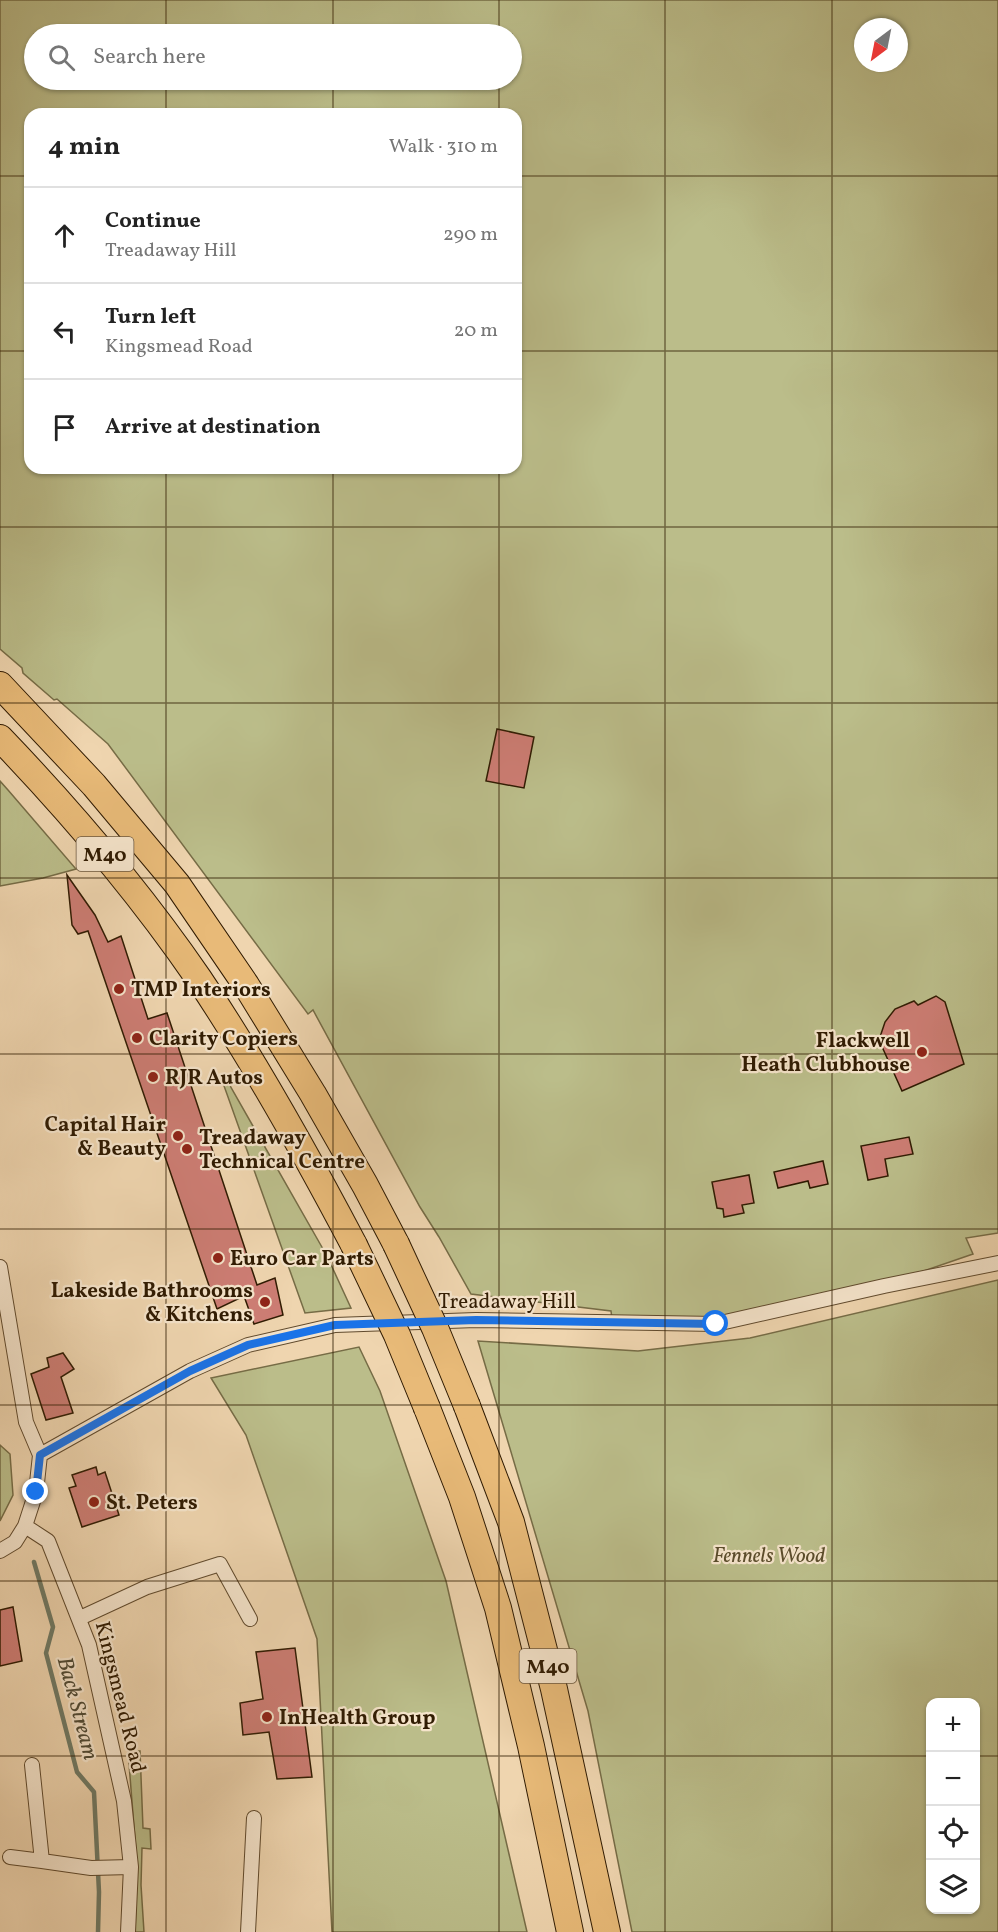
<!DOCTYPE html>
<html lang="en">
<head>
<meta charset="utf-8">
<style>
  :root { --surface:#fff; --page:#f2f2f2; --text:#222; --muted:#767676; --line:#e0e0e0 }
  body { margin:0; font-family:Vollkorn,serif; background:var(--page); color:var(--text) }
  .controls { position:absolute; right:18px; bottom:18px; display:grid; overflow:hidden; border-radius:12px; box-shadow:0 2px 4px #0004 }
  .controls button { width:54px; height:54px; display:grid; place-items:center; padding:0; border:0; border-bottom:2px solid var(--line); background:var(--surface); color:var(--text); font:30px sans-serif }
  .compass { position:absolute; left:854px; top:18px; width:54px; height:54px; border-radius:50%; background:var(--surface); box-shadow:0 2px 4px #0004; rotate:212deg }
  .stop { position:absolute; width:18px; height:18px; margin:-14px; border:4px solid #1a73e8; border-radius:50%; background:#fff }
  .stop.end { background:#1a73e8; border-color:#fff; box-shadow:0 2px 6px #0008 }
  .list { margin:0; padding:0; list-style:none }
  h2 { display:flex; justify-content:space-between; align-items:center; height:78px; margin:0; padding:0 24px; font-size:26px }
  h2 small { font-size:20px; font-weight:400; color:var(--muted) }
  .list li { display:grid; grid-template-columns:39px 1fr auto; gap:18px; align-items:center; box-sizing:border-box; height:96px; padding:0 24px; border-top:2px solid var(--line) }
  .list b { display:block; font-size:22px; white-space:nowrap }
  .list p { margin:0; font-size:20px; white-space:nowrap; color:var(--muted) }
  .list em { font-size:20px; font-style:normal; color:var(--muted) }
  .icon { flex:none; width:33px; height:33px; fill:none; stroke:currentColor; stroke-width:2; stroke-linecap:round; stroke-linejoin:round }
  .map { position:relative; flex:none; width:998px; height:1932px; overflow:hidden }
  .search { position:absolute; background:var(--surface); box-shadow:0 2px 4px #0004; left:24px; top:24px; width:498px; height:66px; display:flex; align-items:center; gap:15px; box-sizing:border-box; padding:0 21px; border-radius:33px; color:var(--muted); font-size:22px }
  .panel { position:absolute; background:var(--surface); box-shadow:0 2px 4px #0004; left:24px; top:108px; width:498px; height:366px; border-radius:18px }
  .map>svg:first-child { display:block }
  .green { fill:#bbbd8a; stroke:#766c46; stroke-width:1.5; fill-rule:evenodd }
  .lines { fill:none; stroke-linecap:round; stroke-linejoin:round }
  .stream { stroke:#707a65; stroke-width:4.5 }
  .building { fill:#cd7d74; stroke:#301b02; stroke-width:1.5 }
  .street-casing { stroke:#604a2d; stroke-width:16 }
  .highway-casing { stroke:#301b02; stroke-width:28 }
  .street { stroke:#f5e4cb; stroke-width:14 }
  .highway { stroke:#e8ba78; stroke-width:26 }
  .highway-bridge-casing { stroke:#301b02; stroke-width:28; stroke-linecap:butt }
  .highway-bridge { stroke:#e8ba78; stroke-width:26 }
  .route { stroke:#1a73e8; stroke-width:8 }
  .grid { fill:none; stroke:#301b02; stroke-width:1.5; stroke-opacity:0.55 }
  .poi-dot { fill:#8f2418; stroke:#f5e4cb; stroke-width:2 }
  .labels { text-anchor:middle; stroke-width:4.5; stroke-linejoin:round; paint-order:stroke }
  .shield { fill:#f5e4cb; stroke:#6b573e; stroke-width:1.5 }
  .shield-label { font-size:20px; font-weight:bold; fill:#301b02 }
  .poi-label { font-size:21px; font-weight:bold; fill:#301b02; stroke:#f5e4cb; text-anchor:start }
  .street-label { font-size:21px; fill:#301b02; stroke:#f5e4cb }
  .park-label { font-size:21px; font-style:italic; fill:#5a4c2b; stroke:#f5e4cb }
  .water-label { font-size:22px; font-style:italic; fill:#504a34; stroke:#f5e4cb }
</style>
</head>
<body>
<div class="map">
<svg width="998" height="1932" viewBox="0 0 998 1932">
  <rect width="100%" height="100%" fill="#efd5af"/>
  <filter id="stains"><feTurbulence type="fractalNoise" baseFrequency=".00333" numOctaves="4"/><feColorMatrix values="0 0 0 0 .2 0 0 0 0 .09 0 0 0 0 .02 0 0 0 .5 -.17"/></filter>
  <radialGradient id="worn" r=".72"><stop offset=".6" stop-color="#630" stop-opacity="0"/><stop offset="1" stop-color="#630" stop-opacity=".3"/></radialGradient>
  <!-- green -->
  <path class="green" d="M0 0H998V1233L966 1238 973 1254 912 1275 731 1319H612L611 1311 471 1294 439 1237 420 1207 313 1010 308 1014 108 744 57 699 54 700 23 673 22 668 0 649ZM863 27H899V63H863ZM34 34H512V80H34ZM30 114H516V468H30Z
    M0 781 8 790 76 869 43 878 0 886Z
    M223 1083 229 1084 327 1256 351 1308 305 1313Z
    M998 1280V1932H632L588 1711 478 1341 638 1351 750 1338ZM930 1702H976V1910H930Z
    M359 1347 380 1391 446 1581 527 1932H332L317 1639 246 1435 211 1378Z
    M0 1445 10 1454 13 1495 0 1521Z
    M128 1751H140L143 1828 150 1829 151 1849 142 1848 141 1885 144 1932H135L137 1865Z"/>
  <g class="lines">
    <!-- stream -->
    <path class="stream" d="M34 1562 53 1627 46 1653 77 1772 94 1792 99 1892 98 1932"/>
  </g>
  <!-- building -->
  <path class="building" d="M497 729 534 737 524 788 486 781Z
    M67 875 95 915 108 942 121 936 148 1019 167 1013 257 1285 275 1278 283 1315 254 1324 244 1296 217 1309 88 931 78 934 72 925Z
    M936 996 945 1002 964 1064 902 1091 879 1040 885 1022 895 1009 914 1001 918 1005Z
    M909 1137 913 1154 885 1159 888 1176 868 1180 861 1146Z
    M823 1161 828 1184 810 1188 808 1181 778 1188 774 1172Z
    M749 1175 754 1203 742 1205 744 1213 724 1217 723 1209 717 1208 712 1182Z
    M63 1353 74 1369 61 1377 73 1413 46 1420 31 1374 49 1367 47 1358Z
    M96 1467 98 1475 105 1472 119 1515 82 1527 69 1488 76 1486 72 1475Z
    M13 1607 22 1661 0 1666V1610Z
    M295 1648 312 1777 277 1779 269 1732 243 1735 240 1703 263 1699 256 1652Z"/>
  <g class="lines">
    <defs>
      <path id="street" d="M0 1267 26 1422 40 1455 36 1492 25 1526 48 1541 89 1645 124 1801 131 1867 128 1932
        M40 1455 190 1371 248 1345 335 1325 476 1320 716 1324 884 1286 998 1263
        M0 1551 15 1542 25 1526
        M80 1618 147 1587 220 1564 250 1619
        M32 1765 42 1861 91 1868 131 1867
        M10 1857 42 1861
        M248 1932 254 1818"/>
      <path id="highway" d="M0 685 94 785 177 884 246 985 313 1094 365 1185 396 1244
        M0 738C72 813 140 893 199 979 256 1064 306 1154 354 1245
        M467 1406 511 1522 554 1689 607 1932
        M427 1408 462 1497 498 1608 531 1746 570 1932"/>
    </defs>
    <!-- street casing -->
    <use href="#street" class="street-casing"/>
    <!-- highway casing -->
    <use href="#highway" class="highway-casing"/>
    <!-- street -->
    <use href="#street" class="street"/>
    <!-- highway -->
    <use href="#highway" class="highway"/>
    <defs>
      <path id="highway-bridge" d="M396 1244 435 1328 467 1406
        M354 1245 397 1335 427 1408"/>
    </defs>
    <!-- highway-bridge casing -->
    <use href="#highway-bridge" class="highway-bridge-casing"/>
    <!-- highway-bridge -->
    <use href="#highway-bridge" class="highway-bridge"/>
  </g>
  <g class="lines">
    <!-- route -->
    <path class="route" d="M36 1492 40 1455 190 1371 248 1345 335 1325 476 1320 716 1324"/>
  </g>
  <!-- grid -->
  <path class="grid" d="M166 0V34M333 0V34M499 0V34M665 0V1932M832 0V1932M166 80V114M333 80V114M499 80V114M0 176H30M516 176H998M0 351H30M516 351H998M166 468V1932M333 468V1932M499 468V1932M0 527H998M0 703H998M0 878H998M0 1054H998M0 1229H998M0 1405H998M0 1581H998M0 1756H930M976 1756H998"/>
  <!-- markers -->
  <g class="poi-dot">
    <circle cx="119" cy="989" r="6"/>
    <circle cx="137" cy="1038" r="6"/>
    <circle cx="922" cy="1052" r="6"/>
    <circle cx="153" cy="1077" r="6"/>
    <circle cx="178" cy="1136" r="6"/>
    <circle cx="187" cy="1149" r="6"/>
    <circle cx="218" cy="1258" r="6"/>
    <circle cx="265" cy="1302" r="6"/>
    <circle cx="94" cy="1502" r="6"/>
    <circle cx="267" cy="1717" r="6"/>
  </g>
  <g class="labels">
    <!-- shield labels -->
    <g class="shield">
      <rect x="76.5" y="837" width="57" height="34" rx="4.5"/>
      <rect x="519.5" y="1649" width="57" height="34" rx="4.5"/>
    </g>
    <g class="shield-label">
      <text x="105" y="861">M40</text>
      <text x="548" y="1673">M40</text>
    </g>
    <!-- poi labels -->
    <g class="poi-label">
      <text x="131" y="996">TMP Interiors</text>
      <text x="149" y="1045">Clarity Copiers</text>
      <text x="910" y="1047" text-anchor="end">Flackwell<tspan x="910" dy="24">Heath Clubhouse</tspan></text>
      <text x="165" y="1084">RJR Autos</text>
      <text x="166" y="1131" text-anchor="end">Capital Hair<tspan x="166" dy="24">&amp; Beauty</tspan></text>
      <text x="199" y="1144">Treadaway<tspan x="199" dy="24">Technical Centre</tspan></text>
      <text x="230" y="1265">Euro Car Parts</text>
      <text x="253" y="1297" text-anchor="end">Lakeside Bathrooms<tspan x="253" dy="24">&amp; Kitchens</tspan></text>
      <text x="106" y="1509">St. Peters</text>
      <text x="279" y="1724">InHealth Group</text>
    </g>
    <!-- street labels -->
    <g class="street-label">
      <text x="507" y="1308">Treadaway Hill</text>
      <text transform="translate(121 1697) rotate(76)" y="7">Kingsmead Road</text>
    </g>
    <!-- park labels -->
    <g class="park-label">
      <text x="769" y="1562">Fennels Wood</text>
    </g>
    <!-- water labels -->
    <g class="water-label">
      <text transform="translate(79 1708) rotate(75)" y="8">Back Stream</text>
    </g>
  </g>
  <rect width="100%" height="100%" filter="url(#stains)"/>
  <rect width="100%" height="100%" fill="url(#worn)"/>
</svg>
<div class="controls">
<button>+</button>
<button>−</button>
<button><svg class="icon" aria-label="locate" viewBox="0 0 24 24"><circle cx="12" cy="12" r="6"/><path d="M12 2v4M12 18v4M2 12h4M18 12h4"/></svg></button>
<button><svg class="icon" aria-label="layers" viewBox="0 0 24 24"><path d="M12 4l9 5-9 5-9-5zM3 14l9 5 9-5"/></svg></button>
</div>
<svg class="compass" viewBox="-18 -18 36 36"><path d="M0-13l5 13h-10z" fill="#e53935"/><path d="M0 13l5-13h-10z" fill="#767676"/></svg>
<div class="stop" style="left:716px;top:1324px"></div>
<div class="stop end" style="left:36px;top:1492px"></div>
<div class="search"><svg class="icon" aria-label="search" viewBox="0 0 24 24"><circle cx="10" cy="10" r="6"/><path d="M15 15l6 6"/></svg>Search here</div>
<section class="panel">
<h2>4 min<small>Walk · 310 m</small></h2>
<ul class="list">
<li><svg class="icon" aria-label="ahead" viewBox="0 0 24 24"><path d="M12 20V5M6 11l6-6 6 6"/></svg><div><b>Continue</b><p>Treadaway Hill</p></div><em>290 m</em></li>
<li><svg class="icon" aria-label="left" viewBox="0 0 24 24"><path d="M17 20v-9H6M10 6l-5 5 5 5"/></svg><div><b>Turn left</b><p>Kingsmead Road</p></div><em>20 m</em></li>
<li><svg class="icon" aria-label="arrive" viewBox="0 0 24 24"><path d="M6 21V4h12l-3 4 3 4H6"/></svg><div><b>Arrive at destination</b></div></li>
</ul>
</section>
</div>
</body>
</html>
